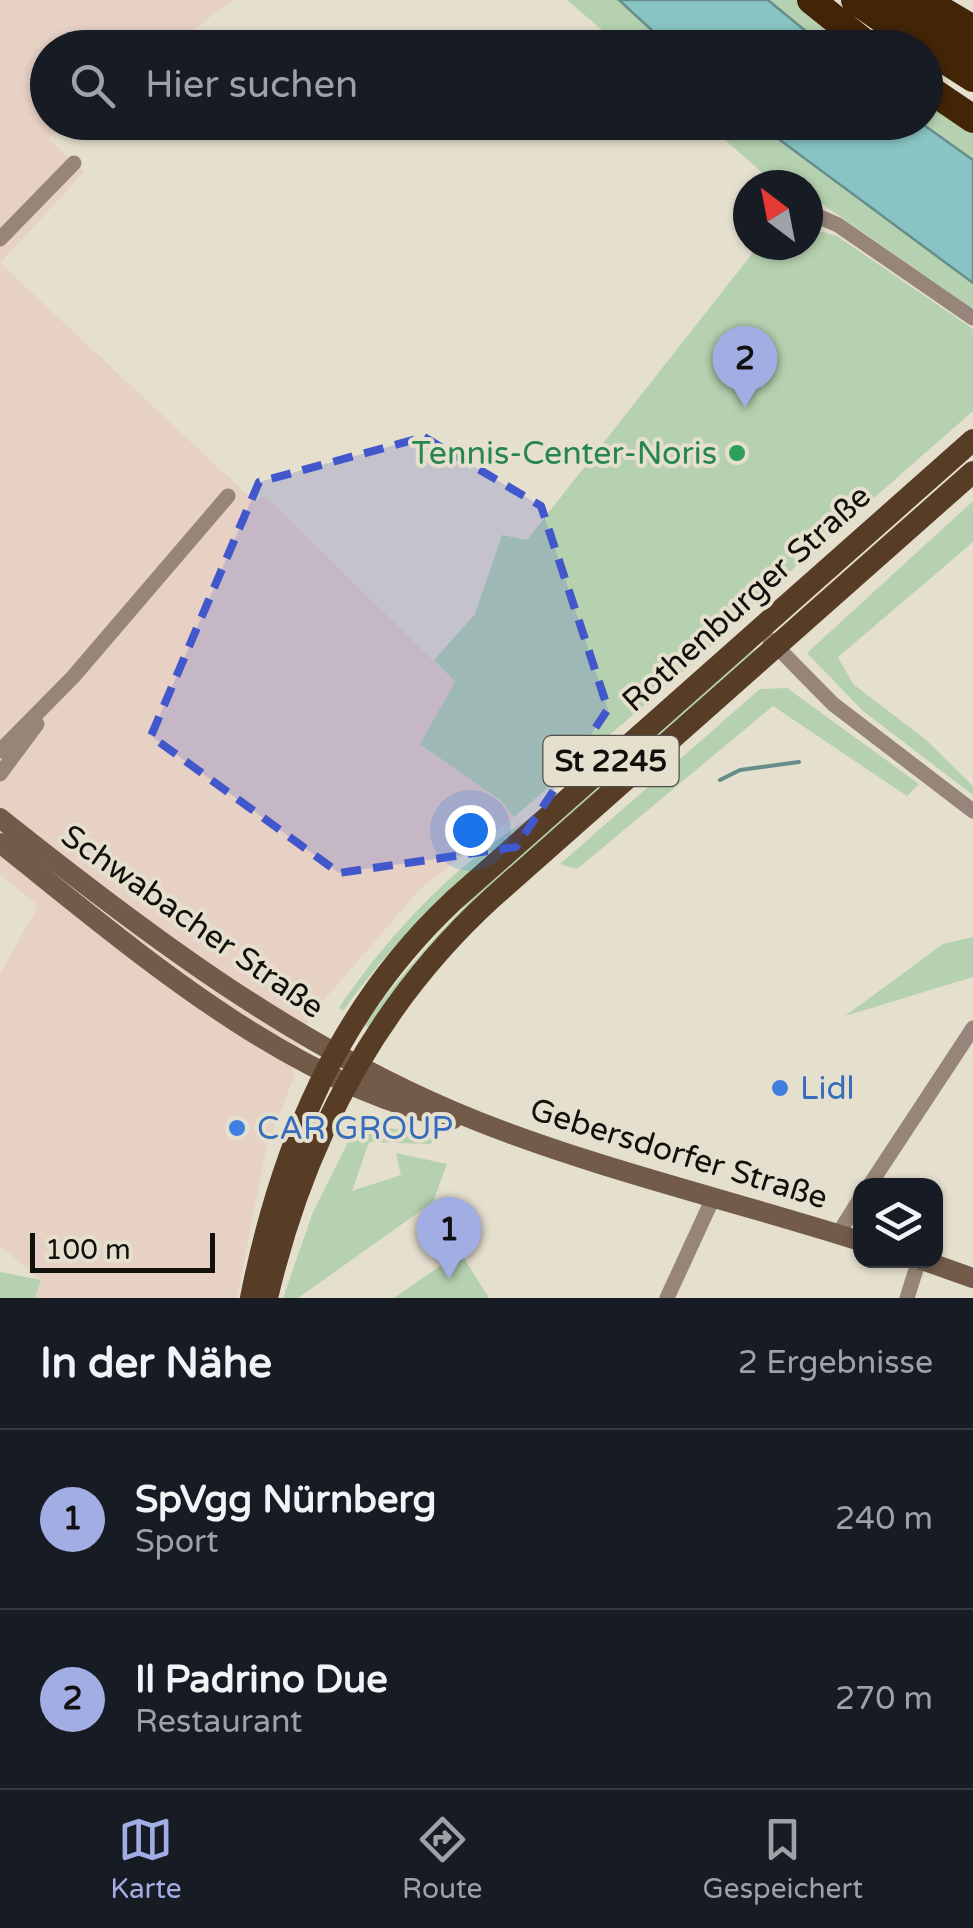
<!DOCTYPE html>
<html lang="de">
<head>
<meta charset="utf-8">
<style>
  :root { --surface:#171b24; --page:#20242c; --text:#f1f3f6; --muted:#9ea1a6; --line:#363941; --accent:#a2ade3 }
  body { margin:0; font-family:"Varela Round",sans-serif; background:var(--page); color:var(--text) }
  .controls { position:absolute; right:30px; bottom:30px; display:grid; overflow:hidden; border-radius:20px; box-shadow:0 2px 8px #0004 }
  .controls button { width:90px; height:90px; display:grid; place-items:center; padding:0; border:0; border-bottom:2px solid var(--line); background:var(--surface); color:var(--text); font:50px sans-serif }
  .compass { position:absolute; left:733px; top:170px; width:90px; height:90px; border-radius:50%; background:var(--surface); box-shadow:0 2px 8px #0004; rotate:328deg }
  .scale { position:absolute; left:30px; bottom:25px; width:185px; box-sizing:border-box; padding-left:10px; border:5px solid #12100b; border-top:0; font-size:28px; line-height:35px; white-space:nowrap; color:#12100b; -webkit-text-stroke:8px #e5dfce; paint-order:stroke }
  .you { position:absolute; left:470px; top:830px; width:35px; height:35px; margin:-25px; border:8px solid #fff; border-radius:50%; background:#1a73e8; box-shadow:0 0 0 15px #1a73e833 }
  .badge { display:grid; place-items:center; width:65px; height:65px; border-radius:50%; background:var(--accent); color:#111; font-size:32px; font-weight:700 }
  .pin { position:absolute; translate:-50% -82px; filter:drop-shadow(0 2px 5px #0008) }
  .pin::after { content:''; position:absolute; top:52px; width:35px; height:30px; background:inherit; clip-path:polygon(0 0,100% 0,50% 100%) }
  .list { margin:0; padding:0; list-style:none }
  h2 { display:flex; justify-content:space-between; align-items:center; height:130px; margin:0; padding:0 40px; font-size:42px }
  h2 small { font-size:32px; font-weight:400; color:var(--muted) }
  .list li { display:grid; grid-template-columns:65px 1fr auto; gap:30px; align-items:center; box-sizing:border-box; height:180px; padding:0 40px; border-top:2px solid var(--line) }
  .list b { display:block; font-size:38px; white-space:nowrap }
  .list p { margin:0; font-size:32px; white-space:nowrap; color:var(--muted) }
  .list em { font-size:32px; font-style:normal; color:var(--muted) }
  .icon { flex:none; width:55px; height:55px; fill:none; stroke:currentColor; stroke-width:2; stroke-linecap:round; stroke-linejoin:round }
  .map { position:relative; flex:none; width:973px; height:1298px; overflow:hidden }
  .search { position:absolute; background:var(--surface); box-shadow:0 2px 8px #0004; left:30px; right:30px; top:30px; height:110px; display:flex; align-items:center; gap:25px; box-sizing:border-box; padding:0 35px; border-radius:55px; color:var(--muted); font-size:38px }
  .sheet { height:490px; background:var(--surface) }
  nav { display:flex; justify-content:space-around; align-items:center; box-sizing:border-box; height:140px; border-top:2px solid var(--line); background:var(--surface); font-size:28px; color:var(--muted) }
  nav a { display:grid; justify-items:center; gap:5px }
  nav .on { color:var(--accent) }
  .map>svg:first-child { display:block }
  .commercial { fill:#e7d0c4 }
  .green { fill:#b5d1af }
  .water { fill:#88c4c3; stroke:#658e8c; stroke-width:2.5 }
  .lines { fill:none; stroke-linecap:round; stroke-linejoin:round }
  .stream { stroke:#658e8c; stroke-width:4 }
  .street { stroke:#968578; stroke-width:15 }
  .secondary { stroke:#725b48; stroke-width:20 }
  .primary { stroke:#583d26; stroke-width:22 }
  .highway { stroke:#422406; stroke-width:28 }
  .marked { fill:#4157cb; fill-opacity:0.2; stroke:#4157cb; stroke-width:8; stroke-dasharray:20 12; stroke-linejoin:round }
  .leisure-dot { fill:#2e9e5b; stroke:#e5dfce; stroke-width:4 }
  .shop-dot { fill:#3f7fe0; stroke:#e5dfce; stroke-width:4 }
  .labels { text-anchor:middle; stroke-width:8; stroke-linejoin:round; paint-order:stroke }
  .shield { fill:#e5dfce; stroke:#514e46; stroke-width:2.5 }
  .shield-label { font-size:30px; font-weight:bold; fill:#12100b }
  .leisure-label { font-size:32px; fill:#27864d; stroke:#e5dfce; text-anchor:end }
  .street-label { font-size:32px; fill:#12100b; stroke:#e5dfce }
  .shop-label { font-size:32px; fill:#366cbe; stroke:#e5dfce; text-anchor:start }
</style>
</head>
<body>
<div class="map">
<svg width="973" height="1298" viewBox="0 0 973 1298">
  <rect width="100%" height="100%" fill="#e5dfce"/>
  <!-- commercial -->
  <path class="commercial" d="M0 0H233L169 47 48 48V122L68 123 48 138 84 172 0 263 256 503 264 495 455 682 420 744 501 802 514 817 421 888 310 1016 293 1066 294 1077 266 1149 237 1298H35L41 1280 0 1246V974L38 906 0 874Z"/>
  <!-- green -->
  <path class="green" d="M567 0H619L670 47H622Z
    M768 0H799L857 47H825Z
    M926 95 973 128V160L921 123 926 122Z
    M706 123H757L973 283V309L808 194V185H776Z
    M808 228 837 236 973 329V411L729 625 705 653 514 817 501 801 420 744 455 682 434 660 475 614 502 535 527 540 759 245H808Z
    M973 501V542L838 657 853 684 925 739 973 786V795L863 711 807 653Z
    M752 650H756L370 1028 364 1025C468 881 620 767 752 650Z
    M787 688 919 784 907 796 773 706 577 869 560 864 760 689Z
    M546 809C470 871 400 930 343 1011L339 1008C390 932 465 853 546 809Z
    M973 937V977L845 1016 943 944Z
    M358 1122 437 1137 430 1144 369 1142 352 1191 401 1175 396 1153 447 1164 433 1202 298 1298H283L313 1212Z
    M460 1252 489 1298H394Z
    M0 1272 41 1280 35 1298H0Z"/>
  <!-- water -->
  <path class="water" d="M619 0H768L825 47H670Z
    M757 123H921L973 160V283Z"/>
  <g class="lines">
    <!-- stream -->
    <path class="stream" d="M720 780 740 770 799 762"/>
    <!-- street -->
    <path class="street" d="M815 215 838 225 973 318
      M0 239 74 163
      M770 640 833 704 973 811
      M0 751 73 677 228 496
      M0 774 37 724
      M869 1186 973 1028
      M838 1234 860 1199
      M667 1298 714 1196
      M907 1298 919 1260"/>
    <!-- secondary -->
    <path class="secondary" d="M0 818C148 936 301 1051 477 1121 601 1170 734 1201 860 1241
      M0 843C131 947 287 1084 453 1119
      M922 1260 973 1278"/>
    <!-- primary -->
    <path class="primary" d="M251 1298C281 1146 338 1009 453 901L973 440
      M267 1298C303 1144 375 1005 492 898L973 472"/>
    <!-- highway -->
    <path class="highway" d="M811 0 871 48
      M855 0 924 48
      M889 0 973 55
      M924 0 973 29
      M926 48 973 78
      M926 87 973 119"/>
  </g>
  <!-- marked area -->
  <path class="marked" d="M424 437 541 506 608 709 516 847 339 873 151 736 259 482Z"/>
  <!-- markers -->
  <circle class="leisure-dot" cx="737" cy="453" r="10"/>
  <g class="shop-dot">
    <circle cx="780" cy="1088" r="10"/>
    <circle cx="237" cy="1128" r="10"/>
  </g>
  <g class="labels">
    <!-- shield labels -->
    <rect class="shield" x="543.5" y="736" width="135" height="50" rx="8"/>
    <g class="shield-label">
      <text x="611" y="771">St 2245</text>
    </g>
    <!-- leisure labels -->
    <g class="leisure-label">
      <text x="717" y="464">Tennis-Center-Noris</text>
    </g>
    <!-- street labels -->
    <g class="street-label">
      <text transform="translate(746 598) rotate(-42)" y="11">Rothenburger Straße</text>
      <text transform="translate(193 921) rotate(35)" y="11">Schwabacher Straße</text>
      <text transform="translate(679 1153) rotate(17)" y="11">Gebersdorfer Straße</text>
    </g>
    <!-- shop labels -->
    <g class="shop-label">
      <text x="800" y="1099">Lidl</text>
      <text x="257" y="1139">CAR GROUP</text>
    </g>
  </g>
</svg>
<div class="controls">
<button><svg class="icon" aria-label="layers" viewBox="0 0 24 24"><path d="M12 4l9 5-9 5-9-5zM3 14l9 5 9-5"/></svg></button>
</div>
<svg class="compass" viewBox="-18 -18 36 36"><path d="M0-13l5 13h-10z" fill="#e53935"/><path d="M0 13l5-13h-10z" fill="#9ea1a6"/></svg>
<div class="scale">100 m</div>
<div class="you"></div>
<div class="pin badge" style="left:449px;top:1279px">1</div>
<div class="pin badge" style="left:745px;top:408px">2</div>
<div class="search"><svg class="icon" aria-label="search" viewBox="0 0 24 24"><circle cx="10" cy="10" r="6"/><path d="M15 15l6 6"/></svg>Hier suchen</div>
</div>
<section class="sheet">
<h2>In der Nähe<small>2 Ergebnisse</small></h2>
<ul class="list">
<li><span class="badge">1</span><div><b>SpVgg Nürnberg</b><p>Sport</p></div><em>240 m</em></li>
<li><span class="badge">2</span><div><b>Il Padrino Due</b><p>Restaurant</p></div><em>270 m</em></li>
</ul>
</section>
<nav>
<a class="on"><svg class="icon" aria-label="map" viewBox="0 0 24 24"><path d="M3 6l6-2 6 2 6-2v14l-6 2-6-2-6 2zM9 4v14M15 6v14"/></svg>Karte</a>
<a><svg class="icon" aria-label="directions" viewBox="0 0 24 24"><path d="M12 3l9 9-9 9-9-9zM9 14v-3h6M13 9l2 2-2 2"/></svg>Route</a>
<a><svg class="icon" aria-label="saved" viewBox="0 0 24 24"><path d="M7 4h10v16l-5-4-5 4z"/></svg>Gespeichert</a>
</nav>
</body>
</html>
